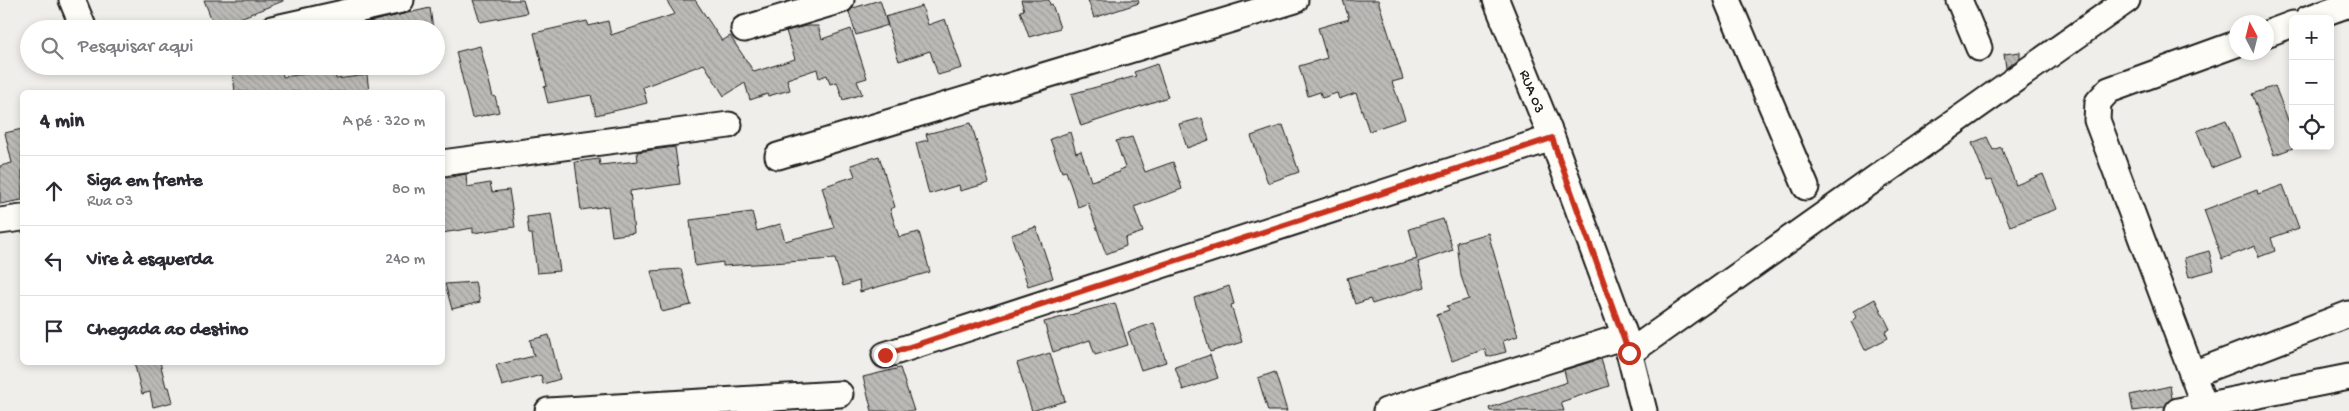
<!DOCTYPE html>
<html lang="pt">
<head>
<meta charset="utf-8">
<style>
  :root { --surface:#fff; --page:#f7f7f7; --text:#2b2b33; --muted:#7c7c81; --line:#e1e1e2 }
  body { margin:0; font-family:"Gochi Hand",sans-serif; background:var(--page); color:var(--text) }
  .controls { position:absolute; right:15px; top:15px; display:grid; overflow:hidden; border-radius:8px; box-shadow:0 2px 8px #0003 }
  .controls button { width:45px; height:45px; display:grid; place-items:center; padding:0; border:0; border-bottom:1px solid var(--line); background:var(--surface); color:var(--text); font:25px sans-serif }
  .compass { position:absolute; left:2229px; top:15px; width:45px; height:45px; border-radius:50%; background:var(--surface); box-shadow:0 2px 8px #0003; rotate:353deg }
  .stop { position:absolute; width:15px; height:15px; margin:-11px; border:4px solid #c8321e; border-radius:50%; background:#fff }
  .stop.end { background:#c8321e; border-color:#fff; box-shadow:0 1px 5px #0008 }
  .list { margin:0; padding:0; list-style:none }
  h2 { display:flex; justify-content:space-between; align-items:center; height:65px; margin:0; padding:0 20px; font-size:21px }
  h2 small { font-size:16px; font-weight:400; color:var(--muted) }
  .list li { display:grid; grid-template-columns:32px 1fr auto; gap:15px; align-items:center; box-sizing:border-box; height:70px; padding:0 20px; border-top:1px solid var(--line) }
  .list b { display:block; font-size:19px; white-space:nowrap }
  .list p { margin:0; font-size:16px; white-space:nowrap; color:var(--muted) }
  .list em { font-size:16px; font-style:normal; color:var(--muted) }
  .icon { flex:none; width:28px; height:28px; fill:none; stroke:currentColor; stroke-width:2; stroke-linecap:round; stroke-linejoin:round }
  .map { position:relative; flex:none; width:2349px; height:411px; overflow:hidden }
  .search { position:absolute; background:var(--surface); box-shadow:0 2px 8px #0003; left:20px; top:20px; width:425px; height:55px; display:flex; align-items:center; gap:12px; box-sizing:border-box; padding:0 18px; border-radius:28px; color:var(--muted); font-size:19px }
  .panel { position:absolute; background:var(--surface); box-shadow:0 2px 8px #0003; left:20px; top:90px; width:425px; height:275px; border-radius:8px }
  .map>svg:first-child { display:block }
  .building { fill:url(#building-back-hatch); stroke:#1c1c1c }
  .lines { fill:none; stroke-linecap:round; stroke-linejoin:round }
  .minor-casing { stroke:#1c1c1c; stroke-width:29 }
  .minor { stroke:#fdfcf7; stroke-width:25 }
  .route { stroke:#c8321e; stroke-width:6 }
  .labels { text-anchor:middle; stroke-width:5; stroke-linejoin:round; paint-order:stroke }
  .street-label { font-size:15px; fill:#1c1c1c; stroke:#fdfcf7 }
</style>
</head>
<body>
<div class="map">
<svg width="2349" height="411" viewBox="0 0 2349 411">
  <defs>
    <pattern id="building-back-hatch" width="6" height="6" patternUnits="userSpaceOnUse" patternTransform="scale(1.25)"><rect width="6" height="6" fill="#bbbab6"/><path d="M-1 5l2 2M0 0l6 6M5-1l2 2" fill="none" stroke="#a09f9c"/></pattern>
  </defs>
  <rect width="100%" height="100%" fill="#f0eeea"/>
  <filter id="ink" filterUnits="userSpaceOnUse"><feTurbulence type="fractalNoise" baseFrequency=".02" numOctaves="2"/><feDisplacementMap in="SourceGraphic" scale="10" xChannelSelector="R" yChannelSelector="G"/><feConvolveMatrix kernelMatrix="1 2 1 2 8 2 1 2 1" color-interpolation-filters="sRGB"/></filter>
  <g filter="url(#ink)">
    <!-- building -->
    <path class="building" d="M204 0H283V1L215 28Z
      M473 0H523L527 13 480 22Z
      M666 0H695L722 41 730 36 754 72 795 59 786 31 806 26H818L822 39 851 29 867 78 857 81 862 94 843 100 837 82 830 84 827 75 819 78 817 69 787 79 790 90 768 96 767 94 750 100 745 83 724 96 704 64 643 87 647 103 631 107 596 115 591 95 548 103 544 87 547 86 534 33 587 21 589 26 608 21 611 35 675 14Z
      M880 0 888 25 856 35 849 12 853 8Z
      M1021 0H1049L1050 5 1052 4 1060 28 1029 37 1020 11 1024 10Z
      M1088 0H1138L1139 3 1094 18Z
      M1343 0H1378L1403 79 1392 82 1405 119 1369 131 1356 93 1339 99 1337 93 1322 98 1320 92 1308 96 1299 66 1327 58 1318 28 1349 19Z
      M922 6 928 25 945 19 962 68 938 75 930 51 899 61 885 17Z
      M430 8 433 29H364V23Z
      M480 46 493 97 495 96 499 112 472 118 456 52Z
      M2020 52V58L2006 68 2004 54Z
      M1157 64 1168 97 1081 126 1071 94 1136 76 1134 72Z
      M232 66H255L256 73 282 70 283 77 335 70 336 79 367 75 369 92H235Z
      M2275 86 2293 133V148L2274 155 2252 94Z
      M1202 118 1209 140 1187 148 1179 124Z
      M2226 120 2240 157 2211 168 2197 131Z
      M971 123 989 183 960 191 959 185 929 194 916 143 928 140 926 134Z
      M1283 125 1299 172 1268 183 1251 136Z
      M22 129V200L0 204V166L12 163 5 133Z
      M1070 132 1076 153 1081 151 1091 181 1120 172 1119 170 1125 168 1116 141 1132 137 1145 172 1173 162 1182 189 1134 207 1143 232 1125 238 1126 246 1106 254 1088 203 1078 207 1066 171 1062 172 1050 139Z
      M1987 137 1993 150 2001 147 2016 185 2043 174 2057 209 2010 226 1992 180 1987 181 1972 143Z
      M675 147 680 184 630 191 634 233 612 236 608 206 581 210 575 162 599 159 600 165 638 161 637 152Z
      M879 156 895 207 890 209 899 237 919 232 930 272 860 292 859 281 843 286 835 259 723 266V262L695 266 690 220 752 212 757 231 780 224 785 241 834 228 822 187 855 176 851 165Z
      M466 174 467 187 490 183 492 192 509 190 515 227 473 233V228L442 233V179Z
      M2283 185 2299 228 2271 238 2275 251 2259 257 2255 246 2222 259 2204 210 2257 190 2258 194Z
      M551 214 560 271 537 273 532 234H529L527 217Z
      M1443 219 1453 250 1418 262 1425 287 1372 304 1370 299 1355 304 1347 278 1417 259 1409 229Z
      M1036 227 1053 278 1028 286 1011 235Z
      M1488 233 1518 336 1503 341 1506 352 1487 357 1485 349 1452 361 1437 314 1449 310 1447 306 1469 299 1461 276 1457 242Z
      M2209 251 2214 270 2189 277 2184 258Z
      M681 269 691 305 662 312 651 271Z
      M475 282 480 302 452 309 445 284Z
      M1229 286 1234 304 1231 305 1242 342 1210 352 1194 298Z
      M1875 299 1890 329 1885 332 1888 338 1865 350 1851 322 1856 317 1853 311Z
      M1115 303 1128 345 1095 355 1090 340 1053 352 1044 322Z
      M1154 323 1166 362 1141 370 1128 332Z
      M549 335 560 379 543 384 541 375 502 386 496 365 534 356 530 340Z
      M1050 353 1065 401 1032 411 1017 363Z
      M1210 355 1218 378 1183 390 1175 367Z
      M1601 359 1609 386 1561 402 1564 411H1490L1489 408 1567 382 1564 370Z
      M134 362H160L166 387H169L173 402 153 407 150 392 142 394Z
      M900 368 914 411H872L863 377Z
      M1275 372 1287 411H1268L1258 378Z
      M2170 386 2172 398 2164 407 2133 411 2130 395Z"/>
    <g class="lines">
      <defs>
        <path id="minor" d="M72 0 84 29
          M1496 0 1552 138 1625 336 1644 411
          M1727 0 1806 187
          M1959 0 1979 48
          M2307 19 2349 4
          M272 29 401 0
          M744 29 841 0
          M2266 34 2293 24
          M778 156 1295 0
          M442 163 729 125
          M0 221 22 218
          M1629 353 2127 0
          M885 355 1552 138
          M2193 374 2349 314
          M2204 405 2097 120 2098 102 2109 90 2236 44
          M548 411 840 394
          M1386 411 1625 336
          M2178 411 2349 377"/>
      </defs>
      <!-- minor casing -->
      <use href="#minor" class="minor-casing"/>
      <!-- minor -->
      <use href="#minor" class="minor"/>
    </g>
  </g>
  <g class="lines" filter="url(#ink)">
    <!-- route -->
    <path class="route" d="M885 355 1552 138 1629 353"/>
  </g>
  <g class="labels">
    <!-- street labels -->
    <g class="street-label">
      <text transform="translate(1533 91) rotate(68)" y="5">RUA 03</text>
    </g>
  </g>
</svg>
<div class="controls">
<button>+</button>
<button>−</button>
<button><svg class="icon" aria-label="locate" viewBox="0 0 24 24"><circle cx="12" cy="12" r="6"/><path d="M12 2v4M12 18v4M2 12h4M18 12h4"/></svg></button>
</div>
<svg class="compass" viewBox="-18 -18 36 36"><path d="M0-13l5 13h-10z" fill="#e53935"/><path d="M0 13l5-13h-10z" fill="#7c7c81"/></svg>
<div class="stop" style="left:1629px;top:353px"></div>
<div class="stop end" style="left:885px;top:355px"></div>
<div class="search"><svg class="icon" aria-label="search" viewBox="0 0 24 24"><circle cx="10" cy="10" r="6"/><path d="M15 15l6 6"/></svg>Pesquisar aqui</div>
<section class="panel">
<h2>4 min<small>A pé · 320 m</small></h2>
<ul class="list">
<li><svg class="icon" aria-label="ahead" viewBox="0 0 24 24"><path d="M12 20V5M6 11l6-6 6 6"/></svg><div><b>Siga em frente</b><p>Rua 03</p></div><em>80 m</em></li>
<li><svg class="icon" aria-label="left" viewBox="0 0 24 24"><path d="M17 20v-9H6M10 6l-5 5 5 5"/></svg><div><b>Vire à esquerda</b></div><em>240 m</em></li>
<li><svg class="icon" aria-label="arrive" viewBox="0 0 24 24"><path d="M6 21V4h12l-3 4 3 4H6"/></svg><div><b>Chegada ao destino</b></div></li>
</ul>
</section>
</div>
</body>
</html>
